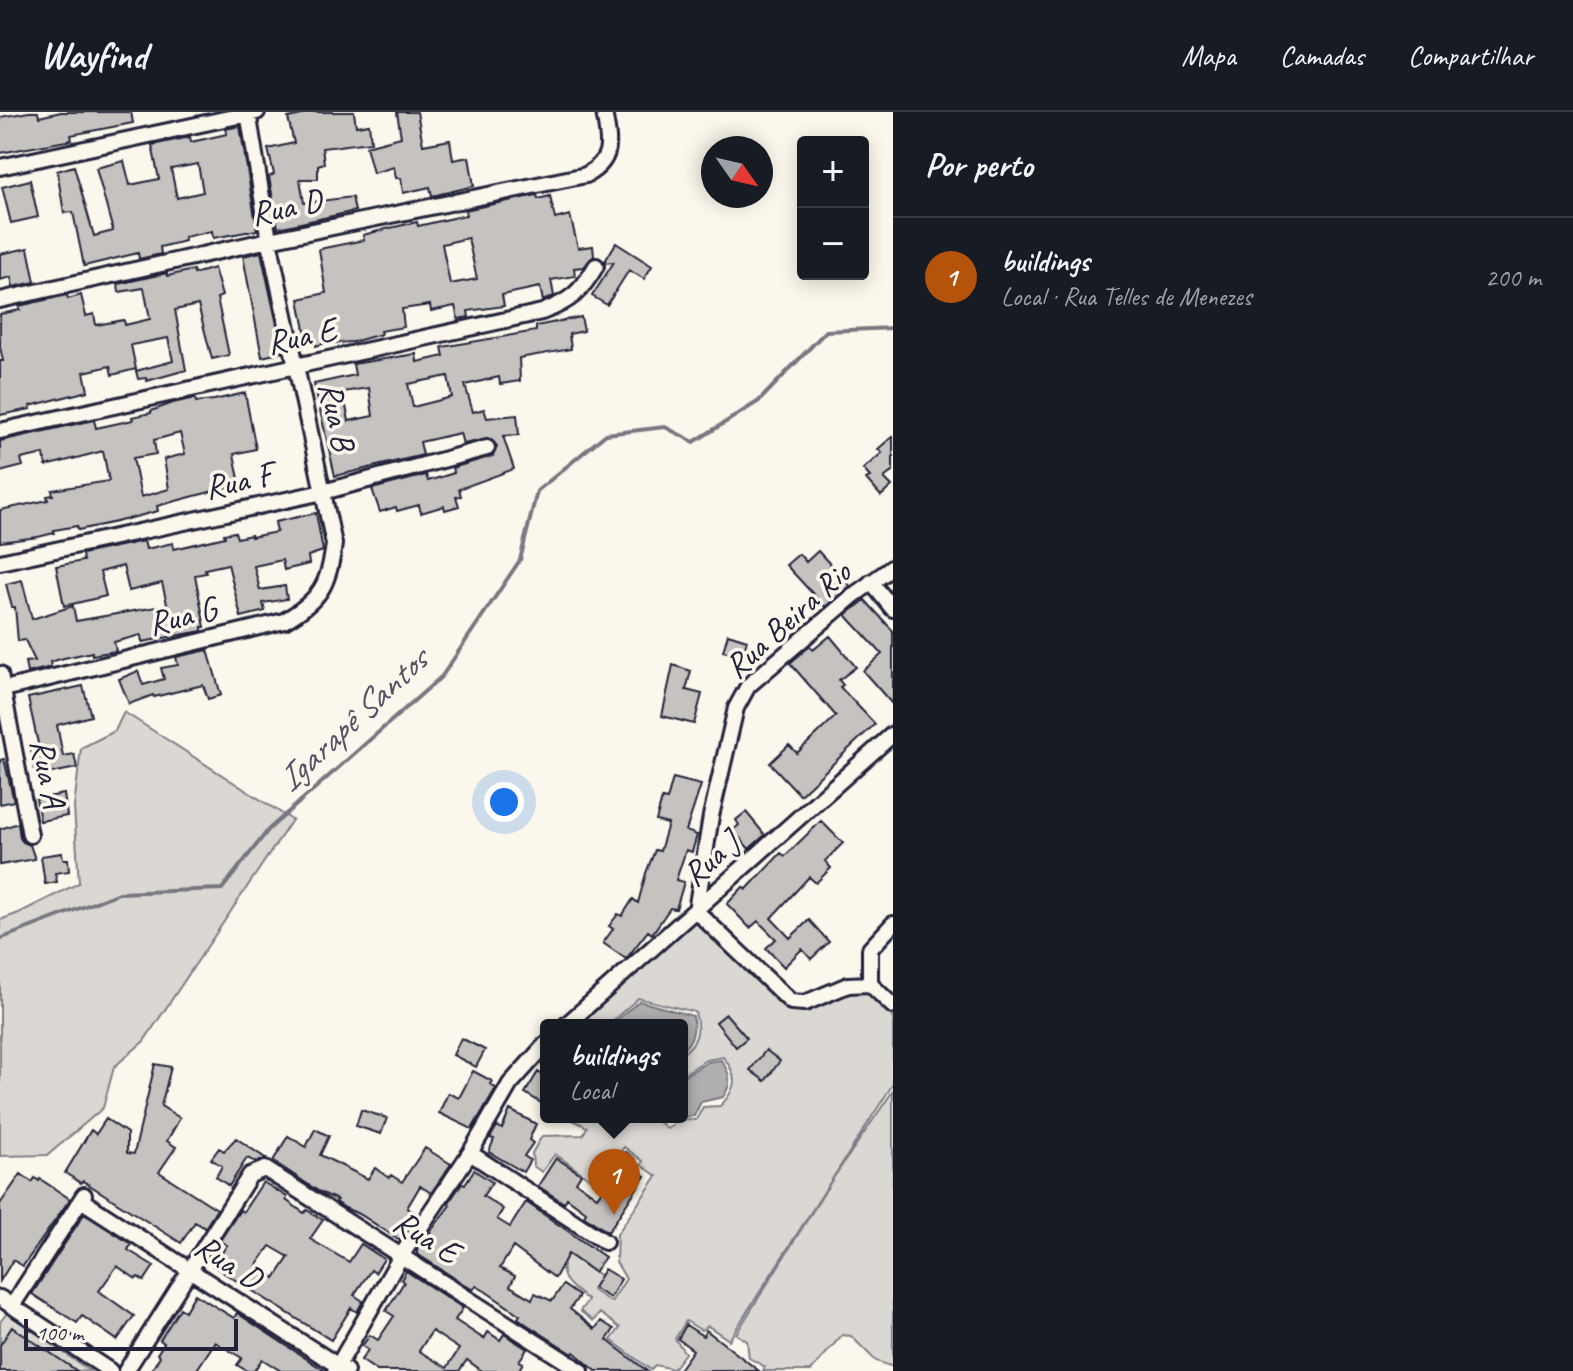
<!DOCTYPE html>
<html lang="pt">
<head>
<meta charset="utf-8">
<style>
  :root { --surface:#171b24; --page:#20242c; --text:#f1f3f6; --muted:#9ea1a6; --line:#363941; --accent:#b45309 }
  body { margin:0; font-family:Caveat,sans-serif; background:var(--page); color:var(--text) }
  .controls { position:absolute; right:24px; top:24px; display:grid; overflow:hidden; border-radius:8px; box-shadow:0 4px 20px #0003 }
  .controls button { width:72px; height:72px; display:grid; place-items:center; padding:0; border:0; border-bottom:2px solid var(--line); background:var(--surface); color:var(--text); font:40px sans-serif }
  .compass { position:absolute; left:701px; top:24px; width:72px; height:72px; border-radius:50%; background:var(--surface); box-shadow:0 4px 20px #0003; rotate:124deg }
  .scale { position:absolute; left:24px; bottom:20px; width:214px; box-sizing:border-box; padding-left:8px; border:4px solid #22223b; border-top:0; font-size:22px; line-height:28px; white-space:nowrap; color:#22223b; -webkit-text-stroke:6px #fbf7ec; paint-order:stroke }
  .you { position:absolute; left:504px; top:690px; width:28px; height:28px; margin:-20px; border:6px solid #fff; border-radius:50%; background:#1a73e8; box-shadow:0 0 0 12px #1a73e833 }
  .badge { display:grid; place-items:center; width:52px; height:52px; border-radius:50%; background:var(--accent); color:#fff; font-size:26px; font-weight:700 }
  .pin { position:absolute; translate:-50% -66px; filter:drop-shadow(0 2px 4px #0008) }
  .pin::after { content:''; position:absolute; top:42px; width:28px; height:24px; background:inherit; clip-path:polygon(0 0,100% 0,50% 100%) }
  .popup { position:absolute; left:540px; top:907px; width:148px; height:104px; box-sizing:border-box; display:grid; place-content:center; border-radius:8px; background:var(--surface); filter:drop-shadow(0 2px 6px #0005); font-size:26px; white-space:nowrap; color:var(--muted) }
  .popup b { font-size:30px; color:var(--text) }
  .popup::after { content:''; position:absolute; left:50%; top:100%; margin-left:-16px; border:16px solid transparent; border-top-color:var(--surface) }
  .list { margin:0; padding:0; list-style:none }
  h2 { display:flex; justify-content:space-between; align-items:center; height:104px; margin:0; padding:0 32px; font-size:34px }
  h2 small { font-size:26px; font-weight:400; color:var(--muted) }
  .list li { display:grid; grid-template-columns:52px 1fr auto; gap:24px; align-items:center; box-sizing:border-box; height:120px; padding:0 32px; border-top:2px solid var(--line) }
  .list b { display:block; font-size:30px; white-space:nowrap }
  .list p { margin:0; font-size:26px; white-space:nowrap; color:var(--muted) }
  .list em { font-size:26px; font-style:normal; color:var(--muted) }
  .map { position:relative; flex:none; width:893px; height:1259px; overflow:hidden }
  header { display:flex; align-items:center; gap:48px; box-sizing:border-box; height:112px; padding:0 40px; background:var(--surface); border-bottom:2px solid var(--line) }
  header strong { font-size:38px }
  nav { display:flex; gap:44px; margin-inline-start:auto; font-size:28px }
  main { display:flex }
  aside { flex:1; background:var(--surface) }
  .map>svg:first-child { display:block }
  .green { fill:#dbd8d3; stroke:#7e7d87; stroke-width:2 }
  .water { fill:#b1aeb0; stroke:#787681; stroke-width:2 }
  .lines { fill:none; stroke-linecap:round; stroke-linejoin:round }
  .stream { stroke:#787681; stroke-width:4 }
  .building { fill:#c6c2c0; stroke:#22223b; stroke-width:2; fill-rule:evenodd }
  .street-casing { stroke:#22223b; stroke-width:20 }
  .street { stroke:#fbf7ec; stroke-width:14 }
  .labels { text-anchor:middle; stroke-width:7; stroke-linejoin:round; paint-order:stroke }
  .street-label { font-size:34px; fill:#22223b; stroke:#fbf7ec }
  .water-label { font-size:36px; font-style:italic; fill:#545364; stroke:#fbf7ec }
</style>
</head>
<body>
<header>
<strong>Wayfind</strong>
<nav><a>Mapa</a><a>Camadas</a><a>Compartilhar</a></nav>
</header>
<main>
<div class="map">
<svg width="893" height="1259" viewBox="0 0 893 1259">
  <rect width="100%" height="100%" fill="#fbf7ec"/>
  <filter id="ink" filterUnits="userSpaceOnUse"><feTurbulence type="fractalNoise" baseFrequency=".0125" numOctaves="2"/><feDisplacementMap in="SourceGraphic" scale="16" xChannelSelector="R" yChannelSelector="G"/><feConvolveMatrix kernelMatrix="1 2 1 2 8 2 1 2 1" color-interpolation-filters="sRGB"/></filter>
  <g filter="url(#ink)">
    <!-- green -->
    <path class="green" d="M124 600 292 708 144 929 114 955 103 996 48 1043 0 1044V808L19 801 79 771 74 695 81 636 115 619Z
      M702 794 791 894 849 876 869 875 893 900V972L729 1228 708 1214 701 1218 686 1209 675 1227 685 1241 673 1257 655 1253 651 1258 611 1228 620 1216 600 1201 593 1209 580 1199 588 1188C571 1175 553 1164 568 1142L601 1164 592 1178 611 1190 626 1167 616 1150 617 1122 657 1064 641 1053 643 1049 624 1035 607 1058 589 1066 555 1042 542 1060 533 1054 532 1041 542 1024 583 1023 587 1015 567 1005H653L668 1017 679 1007 696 1008 703 995 720 994C737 977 739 964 723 945L706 948 682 963V942C698 930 700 919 695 900L638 886 608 913H581Z
      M893 979V1255L876 1249 851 1224 842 1223 811 1259H763L765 1255 749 1246 747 1229 736 1222 834 1065Z
      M7 1201 90 1259H0V1210Z"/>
    <!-- water -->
    <path class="water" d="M639 889 693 904C695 919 693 927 682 939V913H611Z
      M721 948C730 961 733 971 723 985L701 990 694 1004 682 1005V965L708 950Z"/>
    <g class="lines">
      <!-- stream -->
      <path class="stream" d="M0 827 119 781 222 777 269 717 442 564 520 448 537 379 606 322 665 315 694 330 759 289 826 219 893 216"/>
    </g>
    <!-- building -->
    <path class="building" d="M29 0H38L39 5 61 0H131L133 11 71 23 72 28 0 41V5Z
      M301 0H354L356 14 369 12 371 30 322 36 324 51 318 53V67H300L304 91 352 85 355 99 278 116 269 65 274 62 268 37 294 31 288 6 302 3Z
      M397 0H417L423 33 450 28 453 48 469 45 474 74 432 84 430 75 403 81 401 66H396L394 55 373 61 366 34 401 25Z
      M240 14 257 118 213 126 212 119 184 125 185 129 160 135 161 142 139 147 138 141 84 154 73 100 64 101 57 59 74 54 94 124 113 119 96 56 124 49 130 73 159 67 152 33 190 25 191 30 227 22 226 17ZM198 52 203 80 177 86 171 57Z
      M30 68 38 105 11 111 2 75Z
      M537 83 538 87 550 84 555 107 570 103 578 136 593 134 594 144 584 155 574 156 575 164 551 168 554 184 543 189 540 175 502 183 504 194 468 199 469 205 458 207 455 194 431 199 430 193 402 197 404 215 380 219 381 222 353 230 333 231 332 229 316 234 313 222 306 223 299 187 326 181 319 137 364 128 363 123 390 116 417 110 418 114 466 103 465 98ZM468 126 477 167 450 172 442 132Z
      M616 131 652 154 644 167 629 158 607 193 592 184 614 150 605 151V149Z
      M28 136 35 170 13 175 11 165 0 168V142Z
      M261 140 283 240 262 245 243 144Z
      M214 156 222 184 217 186 229 243 212 247 198 193 175 198 186 258 147 269 146 266 138 267 136 259 173 249 168 226 131 233 136 257 112 263 110 254 84 260 88 279 30 294 31 297 0 303V249H3L0 235V202L20 198 19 194 67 183 68 187 81 183 86 204 94 202 96 213 124 208 125 213 150 207 144 176 119 180 118 172 167 161V164L193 158 194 162Z
      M581 205 584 219 569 222 571 237 519 246 520 269 500 272 499 265 465 273 473 300 484 297 487 306 517 303 519 323 503 324 514 357 459 377 461 384 456 385 459 394 445 398 444 394 421 401 419 393 397 399 396 395 380 400 372 377 426 363 428 369 454 361 452 356 493 344 497 334 490 327 463 332 460 321 420 330 423 343 335 364 314 272 355 263 353 252 416 242 417 250 444 244 442 235 536 219V214ZM448 264 452 285 413 295 408 272ZM369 276 373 304 349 309 343 280Z
      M245 281 256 337 234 342 240 372 157 394 158 399 116 410 78 418 77 414 54 418V421L38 425 0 430V398L48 388 47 384 53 383 52 378 109 369 103 339 46 354 44 342 21 347 23 354 0 360V329L94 308 96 316 133 308 132 305 151 301V299L173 291 195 286 196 290 214 288ZM180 321 185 342 164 347 169 377 141 385 133 346 156 342 154 328Z
      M893 324V359L884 366 892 374 881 384 866 367 870 365 863 357 882 341 878 337Z
      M316 401 323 439 308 444 309 452 284 458 282 448 254 454 260 478 285 474 287 487 263 491 265 499 241 505 228 452 205 457 206 461 195 463 205 515H202V519L142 530 141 523 114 530 116 539 92 543V540L64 546 50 550 51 555 27 561 25 550 35 549 25 528 18 529 15 495H12L6 472 22 468 32 507 73 494 76 509 162 494 167 492 162 471 129 479 123 454 100 460 106 484 64 494 56 454 83 449 82 442 144 429 146 437 173 431 174 437 225 425 224 422 235 420 237 426 251 423V425L277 420 275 410Z
      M818 439 850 474 825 495 786 453 799 442 806 450Z
      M865 488 893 519V593L863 559 882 542 846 503Z
      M728 522 747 528 742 544 723 539Z
      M830 524 856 555 839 568 843 573 840 575 875 612 800 683 770 651 789 633 797 641 836 604 790 551 810 534 813 538Z
      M208 538 221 583 208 587 203 573 154 585 153 583 129 592 119 567 138 559 143 573 164 567 161 556 178 553 176 545Z
      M673 553 691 559 686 578 702 582 694 612 662 604Z
      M83 574 91 604 57 613 63 644 74 642 77 656 36 664 31 638 39 636 28 586Z
      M4 647 14 689 0 692V648Z
      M673 666 701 673 686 719 697 723 692 740 686 738 676 768 684 770 676 797 670 796 652 822 648 819 626 847 603 831 613 817 609 814 618 802 622 804 633 787 638 791 646 761 655 738 660 739 668 712 656 709 662 687 667 688Z
      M64 682 67 704 40 709 36 687Z
      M746 700 765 723 749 737 733 718 739 713 736 708Z
      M821 709 843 731 825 749 831 756 816 771 809 765 771 806 790 826 809 808 829 830 811 847 802 837 784 855 766 836 776 827 758 809 750 816 727 792 743 775 746 778 781 741 785 744Z
      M18 711 20 726 23 730 30 733 35 747 0 753V717Z
      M62 741 63 747H68L69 759 55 761 57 770 45 772 41 744Z
      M726 902 747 926 736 935 716 910Z
      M461 926 485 938 476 955 453 943Z
      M766 938 780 949 765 969 750 958Z
      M155 952 171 955 161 994 180 1006 167 1029 176 1035 159 1060 217 1097 205 1116 195 1110 181 1131 83 1069 81 1071 65 1061 91 1018 96 1022 106 1007 127 1021V1041L134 1042Z
      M473 959 492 969 490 972 496 976 472 1017 439 1001 448 981 459 986Z
      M538 960 546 965V994L525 981Z
      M361 998 387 1006 381 1022 356 1014Z
      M510 998 536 1012 529 1028 533 1031 524 1044 530 1048 523 1060 489 1040 494 1027 490 1026 497 1014 502 1017Z
      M315 1017 329 1024 320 1043 368 1067 375 1056 389 1066 391 1063 402 1070 425 1036 451 1052 431 1081 420 1074 407 1096 417 1102 400 1128 361 1103 345 1096 336 1090 337 1088 318 1079 273 1049 288 1024 306 1035Z
      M236 1026 268 1048 256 1050 247 1046 229 1074 216 1065 222 1054 211 1047 219 1036 224 1039Z
      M626 1040 636 1048 631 1054 645 1064 608 1120 584 1104 586 1100 567 1086 564 1091 538 1074 556 1046 581 1062 576 1070 597 1085 609 1068 606 1066Z
      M474 1058 492 1070 483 1084 503 1097 497 1107 510 1115 526 1090 605 1145 594 1160 568 1142 555 1166 513 1135 500 1156 515 1164 510 1174 532 1187 535 1181 552 1189 563 1173 579 1184 570 1197 595 1217 601 1209 614 1217 607 1228 647 1259H596L574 1240 573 1242 526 1212 518 1206 520 1203 485 1179 476 1174 473 1178 417 1142V1138L450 1093 448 1092 462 1071 465 1072Z
      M21 1062 32 1070 35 1066 39 1069 40 1067 70 1087 23 1154 13 1148 0 1169V1092Z
      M263 1070 287 1085 286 1088 304 1101 307 1098 323 1108 310 1127 349 1150 361 1132 384 1147 375 1161 371 1158 354 1183 363 1189 357 1200 351 1196 331 1228 213 1154 227 1133 220 1129 221 1127 240 1098 243 1100ZM270 1134 289 1145 275 1166 257 1153Z
      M84 1102 131 1132 128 1138 154 1154 144 1169 138 1165 136 1167 117 1154 99 1179 134 1204 117 1228 82 1204 77 1211 32 1182Z
      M604 1157 621 1167 610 1186 593 1176Z
      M406 1159 463 1196 455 1208 484 1227 488 1220 500 1228 504 1222 527 1237 519 1249 523 1251 518 1259H482L467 1248 459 1259H377L361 1248 368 1238 362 1234 370 1223 378 1228 394 1204 386 1199 404 1170 401 1168ZM432 1219 459 1237 447 1256 419 1239Z
      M195 1182 234 1206 237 1201 325 1259H281L262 1247 254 1259H247L237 1253 242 1246 215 1230 196 1259H151L160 1244 157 1242 164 1231 160 1228 180 1196 185 1199Z
      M686 1213 703 1224 706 1218 759 1259H678L693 1238 678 1227Z
      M12 1215 77 1259H0V1233Z"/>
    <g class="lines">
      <defs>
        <path id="street" d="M0 55 257 0
          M0 188 269 128 586 63C615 47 609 29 604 0
          M0 319 542 200C571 189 581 180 596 154
          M0 450 323 380 487 336
          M893 455 854 483 748 574 736 596 711 704 696 799 791 890 805 891 848 873 870 872 893 894
          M871 470 893 497
          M0 562 30 723
          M0 578 284 509C320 488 329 473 334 432L269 128 248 0
          M870 872V837L893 812
          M566 913 893 622
          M470 1041 605 1130
          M81 1088 346 1259
          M0 1186 110 1259
          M12 1194 84 1083
          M126 1259 250 1063 265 1057 581 1259
          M335 1259 401 1144 470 1041 510 972 546 932"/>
      </defs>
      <!-- street casing -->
      <use href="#street" class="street-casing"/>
      <!-- street -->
      <use href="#street" class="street"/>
    </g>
  </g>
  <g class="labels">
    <!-- street labels -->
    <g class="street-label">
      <text transform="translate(286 94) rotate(-12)" y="12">Rua D</text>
      <text transform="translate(301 223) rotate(-12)" y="12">Rua E</text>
      <text transform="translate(338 304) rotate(78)" y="12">Rua B</text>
      <text transform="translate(238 368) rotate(-12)" y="12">Rua F</text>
      <text transform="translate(182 503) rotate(-14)" y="12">Rua G</text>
      <text transform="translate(787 507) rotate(-42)" y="12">Rua Beira Rio</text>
      <text transform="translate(49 661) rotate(79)" y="12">Rua A</text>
      <text transform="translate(710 746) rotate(-42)" y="12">Rua J</text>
      <text transform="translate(427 1124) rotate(32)" y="12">Rua E</text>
      <text transform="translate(229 1149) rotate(33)" y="12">Rua D</text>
    </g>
    <!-- water labels -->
    <g class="water-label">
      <text transform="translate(351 607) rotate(-43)" y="13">Igarapê Santos</text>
    </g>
  </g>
</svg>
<div class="controls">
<button>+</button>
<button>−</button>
</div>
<svg class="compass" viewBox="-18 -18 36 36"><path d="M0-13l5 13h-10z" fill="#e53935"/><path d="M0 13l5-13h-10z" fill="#9ea1a6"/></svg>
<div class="scale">100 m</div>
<div class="you"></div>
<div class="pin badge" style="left:614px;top:1103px">1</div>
<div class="popup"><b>buildings</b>Local</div>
</div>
<aside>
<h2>Por perto<small></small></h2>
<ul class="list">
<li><span class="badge">1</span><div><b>buildings</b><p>Local · Rua Telles de Menezes</p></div><em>200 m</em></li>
</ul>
</aside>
</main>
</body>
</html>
